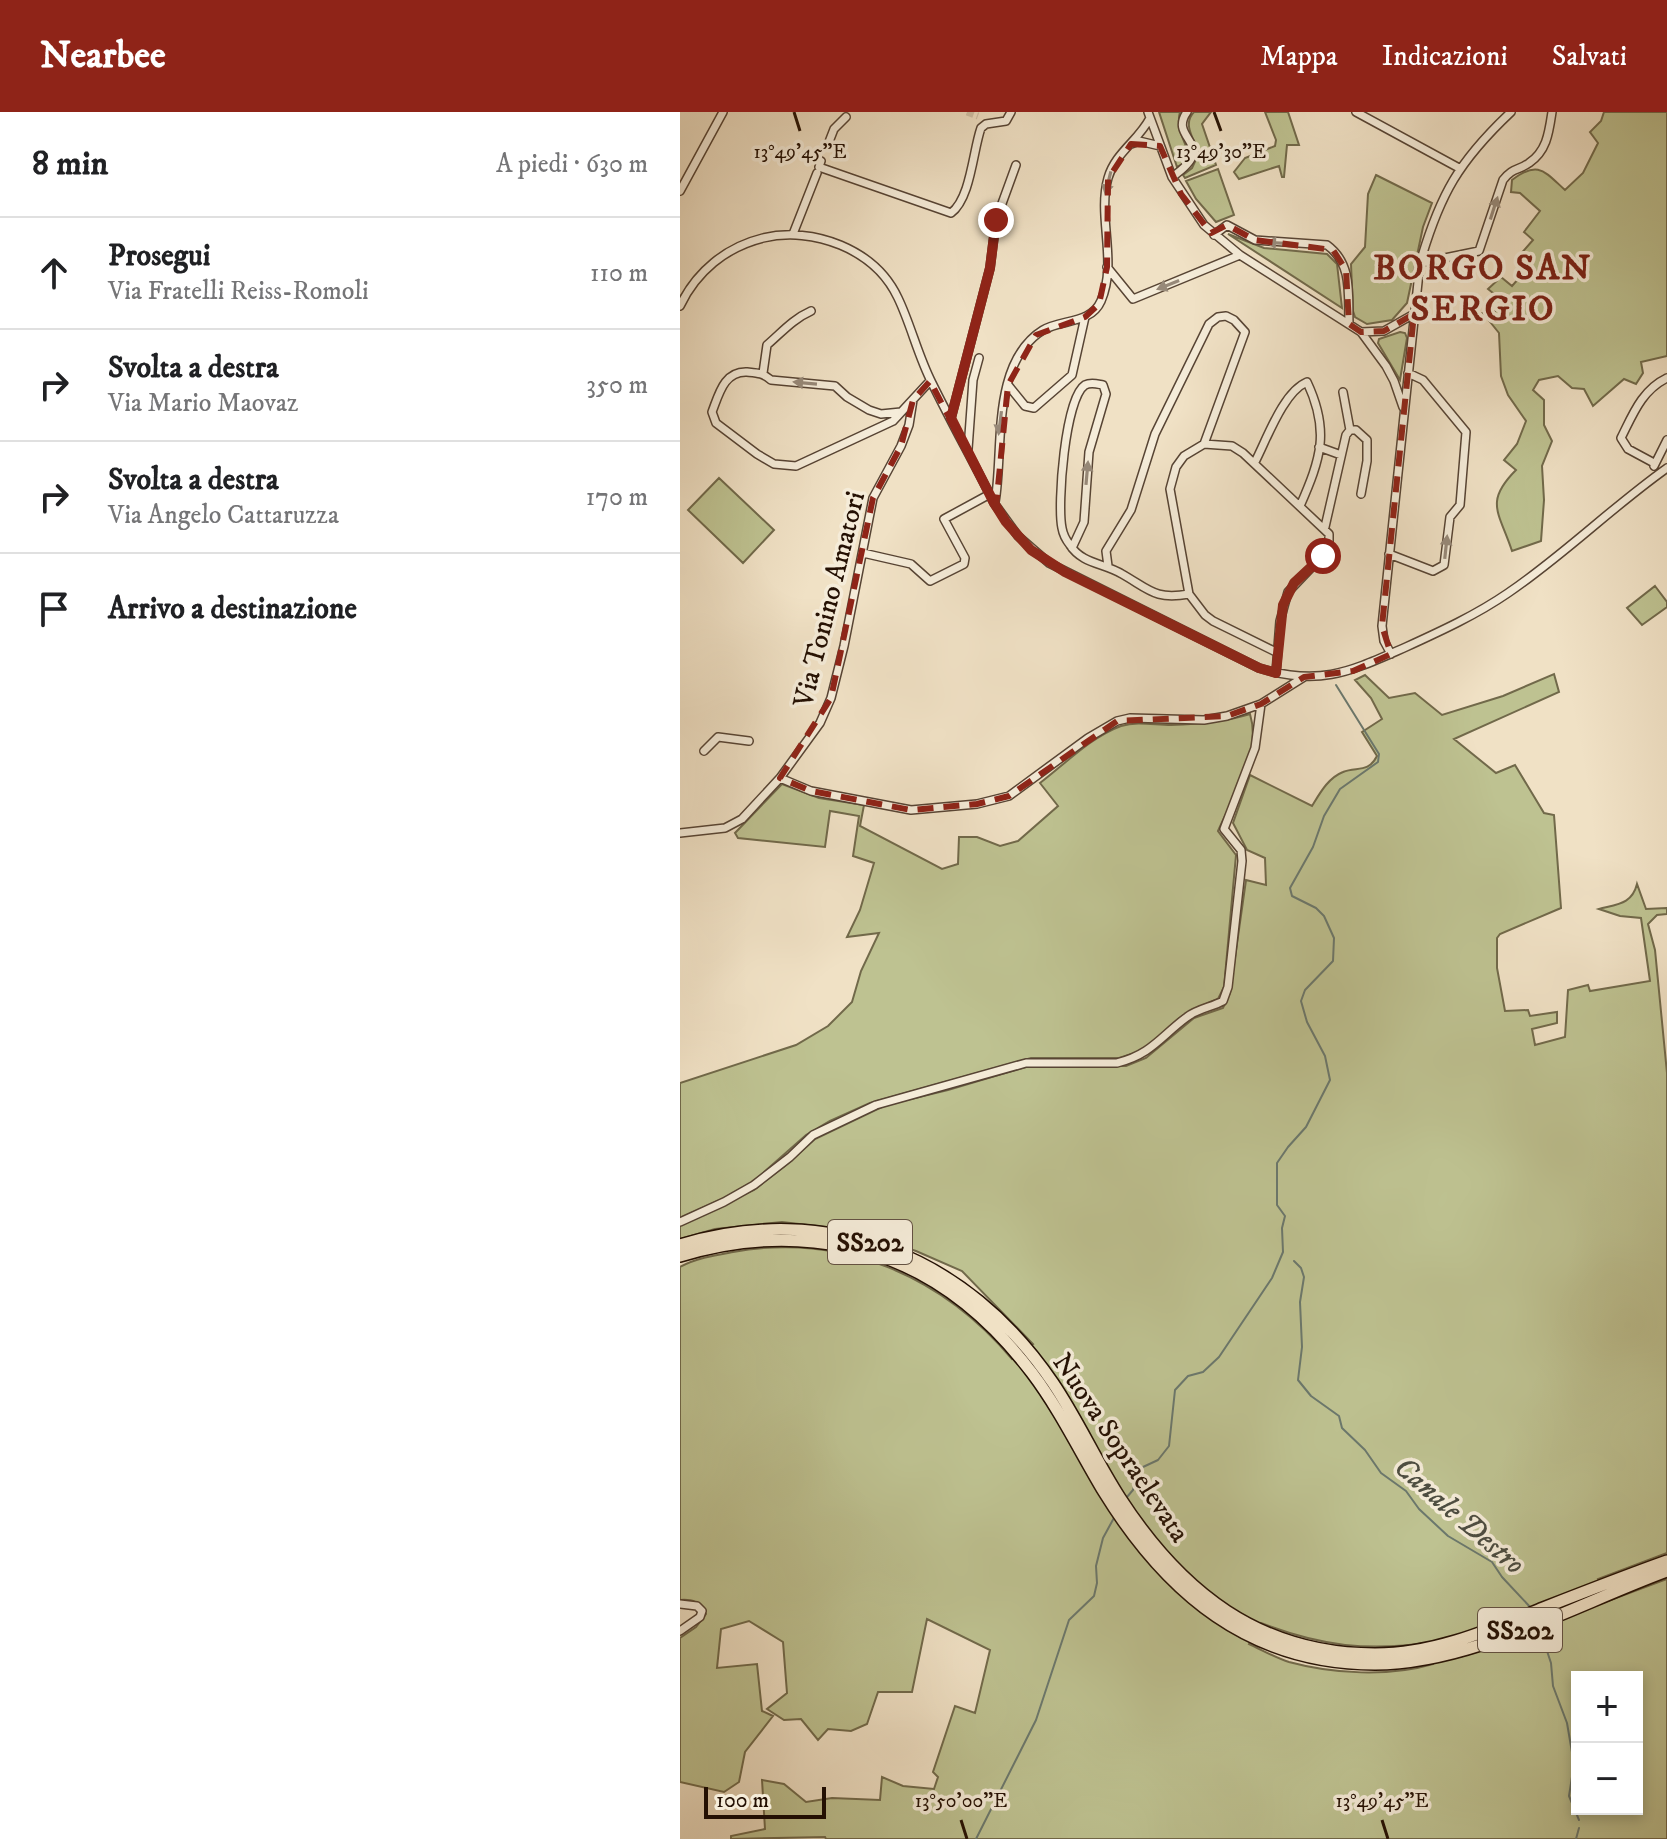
<!DOCTYPE html>
<html lang="it">
<head>
<meta charset="utf-8">
<style>
  :root { --surface:#fff; --page:#f6f6f6; --text:#202124; --muted:#757577; --line:#e0e0e0; --accent:#8f2418 }
  body { margin:0; font-family:"IM FELL DW Pica",serif; background:var(--page); color:var(--text) }
  .controls { position:absolute; right:24px; bottom:24px; display:grid; overflow:hidden; border-radius:0px; box-shadow:0 4px 12px #0003 }
  .controls button { width:72px; height:72px; display:grid; place-items:center; padding:0; border:0; border-bottom:2px solid var(--line); background:var(--surface); color:var(--text); font:40px sans-serif }
  .scale { position:absolute; left:24px; bottom:20px; width:122px; box-sizing:border-box; padding-left:8px; border:4px solid #241003; border-top:0; font-size:22px; line-height:28px; white-space:nowrap; color:#241003; -webkit-text-stroke:6px #f5ecd9; paint-order:stroke }
  .stop { position:absolute; width:24px; height:24px; margin:-18px; border:6px solid #8f2418; border-radius:50%; background:#fff }
  .stop.end { background:#8f2418; border-color:#fff; box-shadow:0 2px 8px #0008 }
  .list { margin:0; padding:0; list-style:none }
  h2 { display:flex; justify-content:space-between; align-items:center; height:104px; margin:0; padding:0 32px; font-size:34px }
  h2 small { font-size:26px; font-weight:400; color:var(--muted) }
  .list li { display:grid; grid-template-columns:52px 1fr auto; gap:24px; align-items:center; box-sizing:border-box; height:112px; padding:0 32px; border-top:2px solid var(--line) }
  .list b { display:block; font-size:30px; white-space:nowrap }
  .list p { margin:0; font-size:26px; white-space:nowrap; color:var(--muted) }
  .list em { font-size:26px; font-style:normal; color:var(--muted) }
  .icon { flex:none; width:44px; height:44px; fill:none; stroke:currentColor; stroke-width:2; stroke-linecap:round; stroke-linejoin:round }
  .map { position:relative; flex:none; width:987px; height:1727px; overflow:hidden }
  header { display:flex; align-items:center; gap:48px; box-sizing:border-box; height:112px; padding:0 40px; background:var(--accent); color:#fff }
  header strong { font-size:38px }
  nav { display:flex; gap:44px; margin-inline-start:auto; font-size:28px }
  main { display:flex }
  aside { flex:1; background:var(--surface) }
  .map>svg:first-child { display:block }
  .green { fill:#bec291; stroke:#71694a; stroke-width:2; fill-rule:evenodd }
  .lines { fill:none; stroke-linecap:round; stroke-linejoin:round }
  .stream { stroke:#6b786d; stroke-width:2 }
  .minor-tunnel { stroke:#d1c2a8; stroke-width:7; stroke-dasharray:7 3.5; stroke-linecap:butt }
  .minor-casing { stroke:#574434; stroke-width:10 }
  .trunk-casing { stroke:#241003; stroke-width:14 }
  .minor { stroke:#f5ecd9; stroke-width:7 }
  .trunk { stroke:#f0e1c5; stroke-width:11 }
  .oneway { fill:#978979 }
  .route { stroke:#8f2418; stroke-width:10 }
  .marked { fill:none; stroke:#8f2418; stroke-width:6; stroke-dasharray:16 10; stroke-linejoin:round }
  .ticks { fill:none; stroke:#241003; stroke-width:3 }
  .labels { text-anchor:middle; stroke-width:7; stroke-linejoin:round; paint-order:stroke }
  .shield { fill:#f5ecd9; stroke:#635243; stroke-width:2 }
  .shield-label { font-size:26px; font-weight:bold; fill:#241003 }
  .street-label { font-size:28px; fill:#241003; stroke:#f5ecd9 }
  .water-label { font-size:30px; font-style:italic; fill:#4d4d41; stroke:#f5ecd9 }
  .district-label { font-size:36px; font-weight:bold; letter-spacing:2px; fill:#7a1f14; stroke:#f5ecd9 }
  .ticks-label { font-size:20px; text-anchor:middle; fill:#241003; stroke:#f5ecd9; stroke-width:7; stroke-linejoin:round; paint-order:stroke }
</style>
</head>
<body>
<header>
<strong>Nearbee</strong>
<nav><a>Mappa</a><a>Indicazioni</a><a>Salvati</a></nav>
</header>
<main>
<aside>
<h2>8 min<small>A piedi · 630 m</small></h2>
<ul class="list">
<li><svg class="icon" aria-label="ahead" viewBox="0 0 24 24"><path d="M12 20V5M6 11l6-6 6 6"/></svg><div><b>Prosegui</b><p>Via Fratelli Reiss-Romoli</p></div><em>110 m</em></li>
<li><svg class="icon" aria-label="right" viewBox="0 0 24 24"><path d="M7 20v-9h11M14 6l5 5-5 5"/></svg><div><b>Svolta a destra</b><p>Via Mario Maovaz</p></div><em>350 m</em></li>
<li><svg class="icon" aria-label="right" viewBox="0 0 24 24"><path d="M7 20v-9h11M14 6l5 5-5 5"/></svg><div><b>Svolta a destra</b><p>Via Angelo Cattaruzza</p></div><em>170 m</em></li>
<li><svg class="icon" aria-label="arrive" viewBox="0 0 24 24"><path d="M6 21V4h12l-3 4 3 4H6"/></svg><div><b>Arrivo a destinazione</b></div></li>
</ul>
</aside>
<div class="map">
<svg width="987" height="1727" viewBox="0 0 987 1727">
  <rect width="100%" height="100%" fill="#f0e1c5"/>
  <filter id="stains"><feTurbulence type="fractalNoise" baseFrequency=".0025" numOctaves="4"/><feColorMatrix values="0 0 0 0 .2 0 0 0 0 .09 0 0 0 0 .02 0 0 0 .5 -.17"/></filter>
  <radialGradient id="worn" r=".72"><stop offset=".6" stop-color="#630" stop-opacity="0"/><stop offset="1" stop-color="#630" stop-opacity=".3"/></radialGradient>
  <!-- green -->
  <path class="green" d="M479 0H500C496 14 503 27 509 41L504 51 497 55Z
    M514 0H531L522 12 536 53 505 66 503 63 512 56 519 41C514 27 502 12 514 0Z
    M585 0H608L619 33H607L604 65H602L599 54 559 67 554 60 565 46 595 34 596 28Z
    M924 0H987V244L961 250 963 261 956 272 944 267 913 294 904 277 892 276 878 264 859 268 853 278 864 288V313L872 329 862 354 864 388 861 429 832 439C819 400 804 390 836 358L824 348 837 332 846 309 828 283 821 264 819 221 803 201 825 198 824 190 808 177 821 165 832 174 849 155 838 145 853 128 844 120 860 99 840 81 831 80 832 68C858 48 864 59 885 78L903 61 918 31 910 20 921 9Z
    M538 57 554 103 536 110 516 87 506 69Z
    M696 63 752 91 743 115 727 191 712 208 687 212 675 205 673 199 671 152 685 135 688 82Z
    M548 122 584 136 647 142 657 152 662 196Z
    M720 220 725 221 727 226 720 268 698 231 699 227Z
    M39 366 94 418 63 451 8 398Z
    M975 474 987 490V495L962 513 947 496Z
    M874 562 879 580 774 627 816 661 835 653 864 701 874 703 881 796 820 822 817 826V856L825 899 848 898 850 904 877 900V911L852 917 855 933 885 925 888 878 908 873 910 879 970 869 961 806 940 804 919 797C938 792 952 792 957 772L966 797 987 796V802L977 803 968 812 975 838 987 961V1441L918 1467 928 1489 987 1467V1727H146L145 1725 51 1727V1724L85 1717 82 1668 104 1672 126 1690 152 1686 200 1688 202 1665 223 1674 254 1677 258 1665 253 1660 275 1594 295 1601 310 1538 247 1507 232 1580H198L187 1612 171 1619 148 1617 138 1628 121 1607 104 1608 87 1597 107 1581 103 1530 69 1509 41 1517 37 1556 77 1552 82 1599 93 1604 65 1640 59 1670 44 1680 0 1670V1526L16 1515 26 1502C20 1490 13 1487 0 1488V1155C16 1146 36 1143 53 1140 162 1120 262 1164 332 1247L353 1232 282 1159 236 1139 171 1118 102 1110 35 1117 0 1127V1113L74 1078 106 1053 135 1027 206 993 268 978 349 954H446L466 946 514 906 543 896 550 881 566 768 586 773 585 746 567 738 553 711 570 663 632 694C640 681 648 666 663 660 676 654 688 662 697 644L682 620 702 607 691 586 675 568 685 563 709 586 735 581 762 603 823 584ZM581 1511C640 1534 689 1540 752 1530L753 1552C709 1565 653 1562 609 1550 596 1546 582 1538 569 1532ZM897 1565H957V1697H897Z
    M570 602C582 641 553 685 538 719L556 743 544 875 538 887 512 898 498 907 478 927 458 940 439 946H351L190 991 150 1009 126 1023 74 1069 42 1087 0 1106V971L116 933 148 914 172 890 181 859 199 821 167 825 180 798 194 751 173 744 179 704 150 699 145 735 58 726 55 721 102 672 139 686 184 693 180 714 262 757 278 752 279 725H297L320 734 338 729 378 694 360 671C385 652 411 625 441 614 458 609 474 613 491 613 518 612 544 610 570 602Z"/>
  <g class="lines">
    <!-- stream -->
    <path class="stream" d="M614 1149 621 1156 624 1165 620 1190 622 1235 618 1268 631 1284 659 1304 662 1316 685 1338 701 1361 726 1379 739 1397 768 1424 812 1450 822 1465 852 1497
      M447 1385 453 1378 457 1361 463 1355 478 1348 489 1334 495 1278 508 1264 523 1260 539 1245 592 1166 603 1140 602 1116 605 1104 597 1093V1051L608 1035 626 1015 650 968 645 944 627 910 621 889 625 878 653 849 654 826 644 804 636 796 612 784 610 776 633 735 644 704 660 677 698 650 699 642 656 573
      M860 1518 871 1551 873 1574 887 1611 894 1652 889 1684 899 1708
      M296 1727 356 1608 389 1508 414 1484 417 1471 416 1454 423 1426 435 1404
      M896 1727 899 1716"/>
    <!-- minor-tunnel -->
    <path class="minor-tunnel" d="M287 0 298 4"/>
    <defs>
      <path id="minor" d="M468 0 492 65 524 113 560 143 681 220 706 254 714 269 723 295
        M676 0 779 56
        M451 32 459 29 480 34
        M147 35 154 17 166 5
        M141 49 139 55 271 101C291 86 293 38 301 16L306 12 326 9 331 0
        M492 65C541 31 487 28 507 0
        M0 79 43 0
        M113 122 137 61
        M534 123 547 113 575 128 647 133C673 152 668 183 669 212
        M740 151 799 139 823 68C833 55 838 59 849 51 867 39 869 20 872 0
        M427 155 453 187 560 143
        M0 194C16 160 46 135 83 126 133 114 195 137 218 186 231 213 238 244 252 271 272 312 294 351 314 391L338 424 369 451 579 556C641 575 671 559 726 535 761 519 796 503 828 481 884 443 932 395 987 356
        M681 220 704 219 734 202
        M83 261 87 233C102 220 113 207 131 199
        M328 273 345 294 354 296 392 263 405 205
        M663 280 670 318
        M221 300 201 302 189 298 167 285 155 274 91 268C83 261 78 261 67 260 44 259 39 282 32 300L36 311 77 342 94 352 116 354 213 309 250 269
        M271 306 310 156 316 108 336 53
        M524 332 552 334 563 341 649 422V437L608 480 600 509 596 561
        M639 335 661 343
        M288 337 293 268 299 246
        M575 350C587 327 603 280 627 270 650 319 641 346 620 394
        M974 351 948 337 941 326C953 302 962 278 987 266
        M974 354 987 328
        M315 390C324 339 310 251 363 218 382 207 411 212 421 189 438 150 417 105 428 66 435 41 458 29 470 6
        M645 415 666 323 670 318H676L687 328V349L681 382
        M392 436 404 410 409 340 426 282 423 273C417 272 411 270 405 273 385 286 377 393 382 416 383 422 386 428 390 433 402 452 424 451 442 462 470 478 475 488 509 482
        M183 441 231 452 250 469 284 452 285 446 264 407 310 382
        M709 442 753 459 764 453 770 405 780 393 786 320 743 268 728 261
        M428 454 426 439 451 398 475 322 529 212 538 205 546 204 554 208 565 220 524 332 504 344 496 355 490 377 509 482 525 503 533 509 596 540
        M711 542 704 529 702 514 740 151C760 82 779 49 831 0
        M24 639 38 625 69 629
        M100 666 131 679 231 698 297 692 329 684 408 626 437 609 450 606 524 608 547 604 581 592 624 565
        M0 721 45 716 62 707 100 666 140 611 151 586 164 534 193 386 221 334 229 313 233 288
        M0 1110 44 1090 74 1073 110 1045 133 1023 196 993 346 951H437C472 942 481 924 507 905 517 897 532 895 543 889L548 875 562 749 561 738 544 717 575 636 581 592
        M0 1492 17 1494 22 1499 20 1505 0 1519"/>
      <path id="trunk" d="M0 1133C148 1088 287 1144 373 1271 398 1308 416 1349 440 1386 501 1480 579 1542 695 1542 755 1542 809 1518 863 1496 904 1480 945 1464 987 1449
        M0 1144C55 1127 110 1123 167 1135 244 1151 305 1199 352 1261 380 1298 400 1340 424 1380 487 1482 570 1552 695 1552 791 1552 897 1492 987 1459"/>
    </defs>
    <!-- minor casing -->
    <use href="#minor" class="minor-casing"/>
    <!-- trunk casing -->
    <use href="#trunk" class="trunk-casing"/>
    <!-- minor -->
    <use href="#minor" class="minor"/>
    <!-- trunk -->
    <use href="#trunk" class="trunk"/>
  </g>
  <!-- one-way arrows -->
  <defs><path id="oneway-solid" d="M-6-.8H1V-3.2L6.5 0L1 3.2V.8H-6Z" transform="scale(2)"/></defs>
  <g class="oneway">
    <use href="#oneway-solid" transform="translate(428 71) rotate(104)"/>
    <use href="#oneway-solid" transform="translate(814 96) rotate(-72)"/>
    <use href="#oneway-solid" transform="translate(598 131) rotate(-177)"/>
    <use href="#oneway-solid" transform="translate(488 173) rotate(158)"/>
    <use href="#oneway-solid" transform="translate(125 271) rotate(-175)"/>
    <use href="#oneway-solid" transform="translate(320 311) rotate(97)"/>
    <use href="#oneway-solid" transform="translate(407 361) rotate(-85)"/>
    <use href="#oneway-solid" transform="translate(766 435) rotate(-84)"/>
  </g>
  <g class="lines">
    <!-- route -->
    <path class="route" d="M316 108 310 156 271 306 314 391 326 410 351 438 385 460 579 556 596 561 603 493 614 471 643 444"/>
  </g>
  <!-- marked area -->
  <path class="marked" d="M451 32 480 34 501 82 531 121 547 113 575 128 653 138 666 158 669 212 681 220 704 219 734 202 702 514 711 542 673 559 624 565 581 592 547 604 437 609 329 684 297 692 231 698 131 679 100 666 151 586 193 386 221 334 233 288 250 269 316 395 328 273 356 223 405 205 419 192 427 155 428 67Z"/>
  <!-- ticks -->
  <path class="ticks" d="M114 0 120 19M534 0 541 19M281 1708 287 1727M702 1708 708 1727"/>
  <g class="labels">
    <!-- shield labels -->
    <g class="shield">
      <rect x="148" y="1108" width="84" height="44" rx="6"/>
      <rect x="798" y="1496" width="84" height="44" rx="6"/>
    </g>
    <g class="shield-label">
      <text x="190" y="1139">SS202</text>
      <text x="840" y="1527">SS202</text>
    </g>
    <!-- street labels -->
    <g class="street-label">
      <text transform="translate(148 487) rotate(-76)" y="10">Via Tonino Amatori</text>
      <text transform="translate(442 1335) rotate(56)" y="10">Nuova Sopraelevata</text>
    </g>
    <!-- water labels -->
    <g class="water-label">
      <text transform="translate(780 1403) rotate(41)" y="10">Canale Destro</text>
    </g>
    <!-- district labels -->
    <g class="district-label">
      <text x="803" y="167">BORGO SAN<tspan x="803" dy="41">SERGIO</tspan></text>
    </g>
  </g>
  <g class="ticks-label">
    <text x="120" y="46">13°49'45"E</text>
    <text x="541" y="46">13°49'30"E</text>
    <text x="281" y="1695">13°50'00"E</text>
    <text x="702" y="1695">13°49'45"E</text>
  </g>
  <rect width="100%" height="100%" filter="url(#stains)"/>
  <rect width="100%" height="100%" fill="url(#worn)"/>
</svg>
<div class="controls">
<button>+</button>
<button>−</button>
</div>
<div class="scale">100 m</div>
<div class="stop" style="left:643px;top:444px"></div>
<div class="stop end" style="left:316px;top:108px"></div>
</div>
</main>
</body>
</html>
